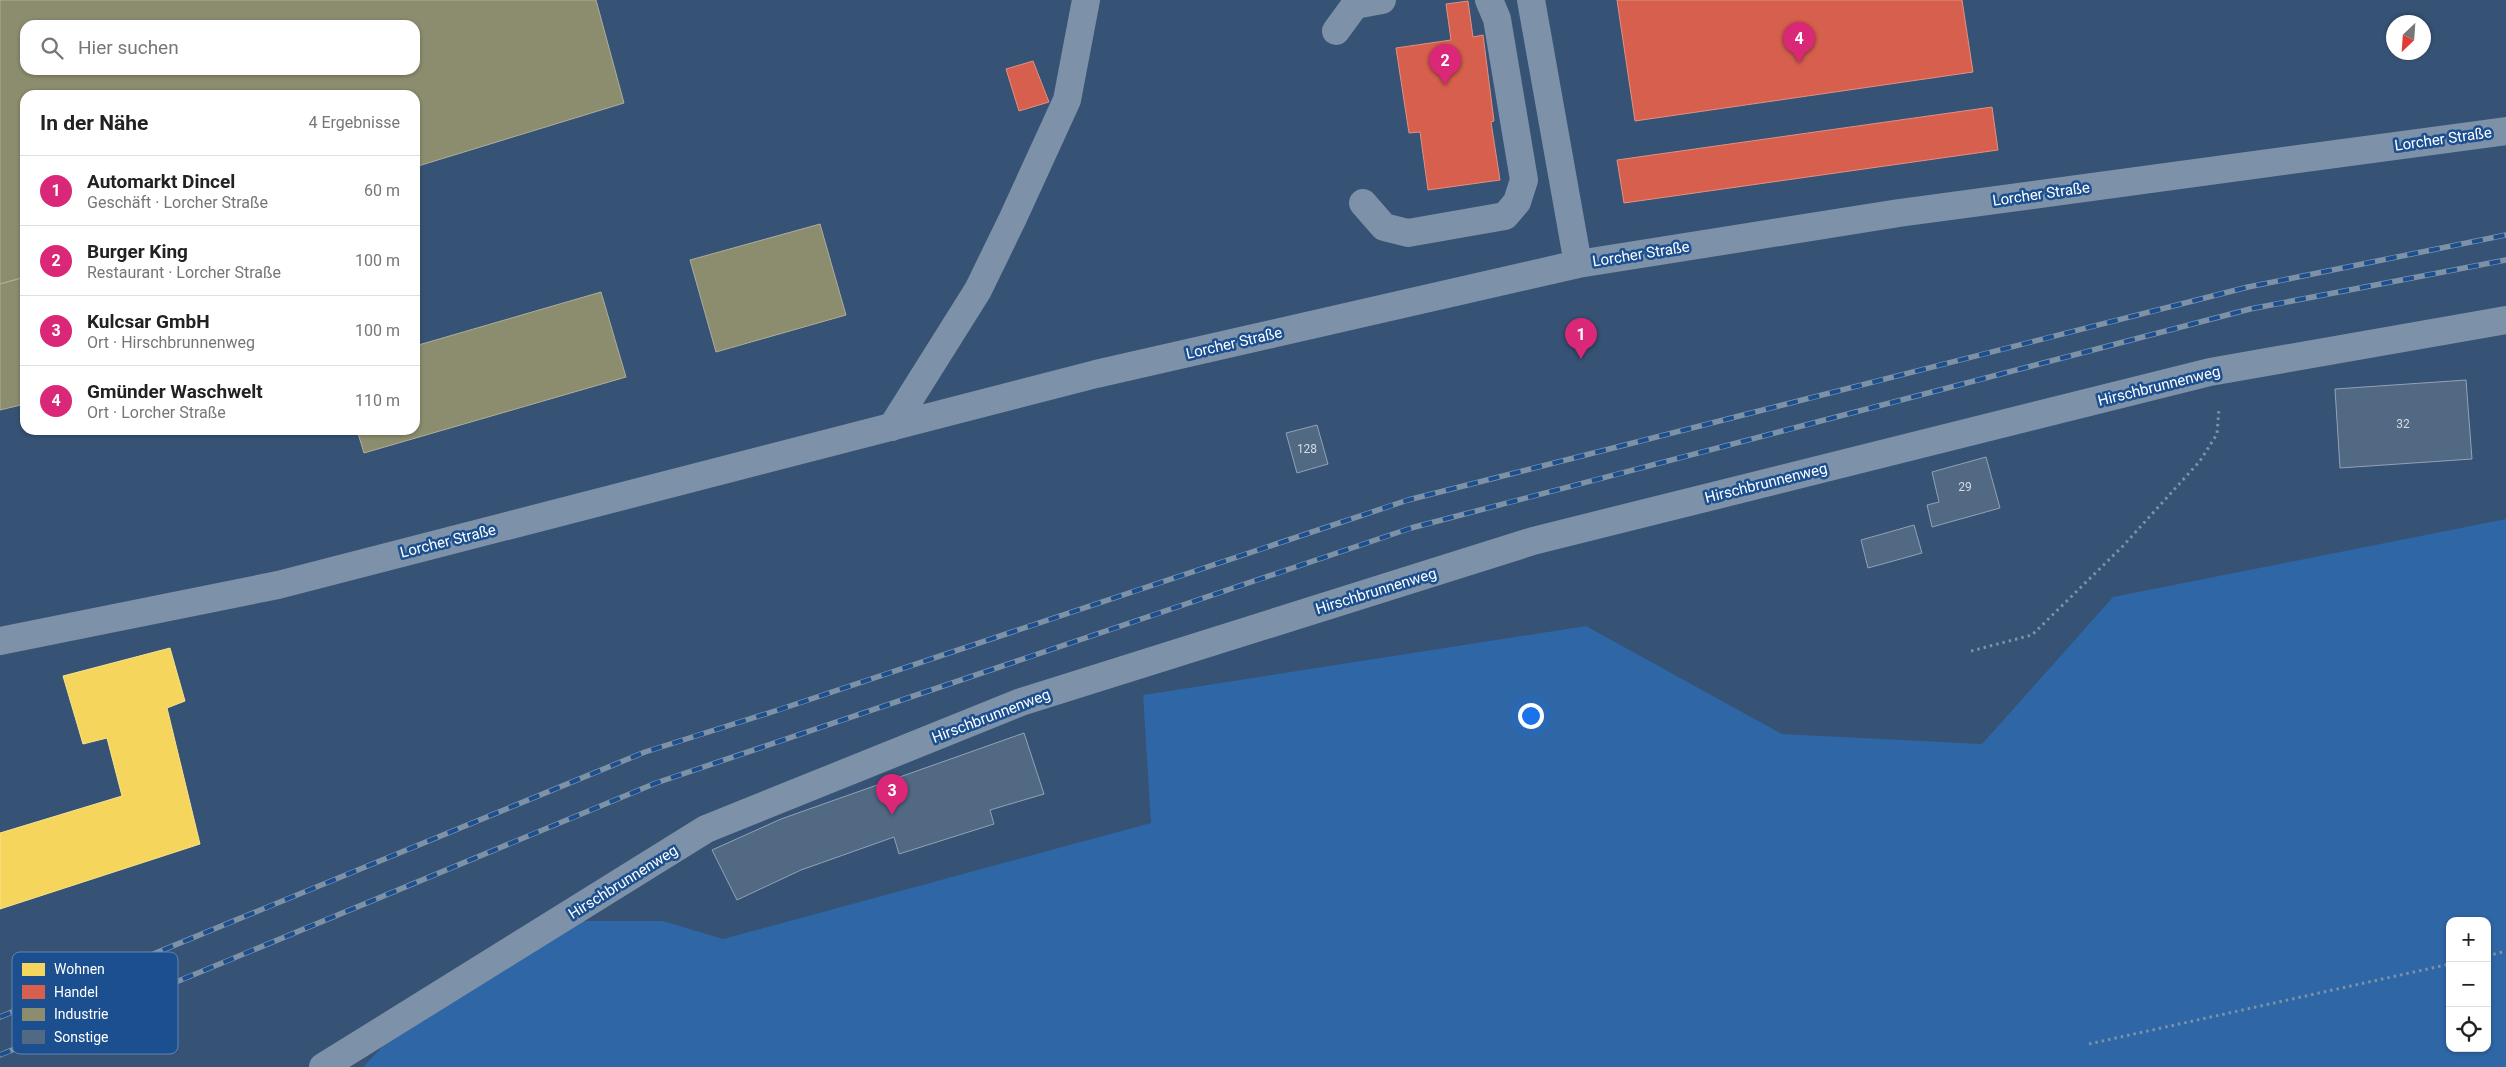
<!DOCTYPE html>
<html lang="de">
<head>
<meta charset="utf-8">
<style>
  :root { --surface:#fff; --page:#f2f2f2; --text:#222; --muted:#767676; --line:#e0e0e0; --accent:#db2777 }
  body { margin:0; font-family:Roboto,sans-serif; background:var(--page); color:var(--text) }
  .controls { position:absolute; right:15px; bottom:15px; display:grid; overflow:hidden; border-radius:10px; box-shadow:0 1px 4px #0004 }
  .controls button { width:45px; height:45px; display:grid; place-items:center; padding:0; border:0; border-bottom:1px solid var(--line); background:var(--surface); color:var(--text); font:25px sans-serif }
  .compass { position:absolute; left:2386px; top:15px; width:45px; height:45px; border-radius:50%; background:var(--surface); box-shadow:0 1px 4px #0004; rotate:205deg }
  .you { position:absolute; left:1530px; top:715px; width:18px; height:18px; margin:-12px; border:4px solid #fff; border-radius:50%; background:#1a73e8; box-shadow:0 0 0 8px #1a73e833 }
  .badge { display:grid; place-items:center; width:32px; height:32px; border-radius:50%; background:var(--accent); color:#fff; font-size:16px; font-weight:700 }
  .pin { position:absolute; translate:-50% -41px; filter:drop-shadow(0 1px 2px #0008) }
  .pin::after { content:''; position:absolute; top:26px; width:18px; height:15px; background:inherit; clip-path:polygon(0 0,100% 0,50% 100%) }
  .list { margin:0; padding:0; list-style:none }
  h2 { display:flex; justify-content:space-between; align-items:center; height:65px; margin:0; padding:0 20px; font-size:21px }
  h2 small { font-size:16px; font-weight:400; color:var(--muted) }
  .list li { display:grid; grid-template-columns:32px 1fr auto; gap:15px; align-items:center; box-sizing:border-box; height:70px; padding:0 20px; border-top:1px solid var(--line) }
  .list b { display:block; font-size:19px; white-space:nowrap }
  .list p { margin:0; font-size:16px; white-space:nowrap; color:var(--muted) }
  .list em { font-size:16px; font-style:normal; color:var(--muted) }
  .icon { flex:none; width:28px; height:28px; fill:none; stroke:currentColor; stroke-width:2; stroke-linecap:round; stroke-linejoin:round }
  .map { position:relative; flex:none; width:2506px; height:1067px; overflow:hidden }
  .search { position:absolute; background:var(--surface); box-shadow:0 1px 4px #0004; left:20px; top:20px; width:400px; height:55px; display:flex; align-items:center; gap:12px; box-sizing:border-box; padding:0 18px; border-radius:15px; color:var(--muted); font-size:19px }
  .panel { position:absolute; background:var(--surface); box-shadow:0 1px 4px #0004; left:20px; top:90px; width:400px; height:345px; border-radius:15px }
  .map>svg:first-child { display:block }
  .green { fill:#2f66a5; fill-rule:evenodd }
  .homes { fill:#f6d55c; stroke:#f9e28d }
  .shops { fill:#d6604d; stroke:#e29082 }
  .industry { fill:#8c8c6e; stroke:#aeae9a; fill-rule:evenodd }
  .building { fill:#526984; stroke:#92a2b6 }
  .lines { fill:none; stroke-linecap:round; stroke-linejoin:round }
  .path { stroke:#7d92a8; stroke-width:3; stroke-dasharray:2.5 4; stroke-linecap:butt }
  .minor { stroke:#7d92a8; stroke-width:28 }
  .rail-casing { stroke:#7e92a7; stroke-width:5.5 }
  .rail { stroke:#1b4f8f; stroke-width:4; stroke-dasharray:11; stroke-linecap:butt }
  .labels { text-anchor:middle; stroke-width:5; stroke-linejoin:round; paint-order:stroke }
  .number-label { font-size:12px; fill:#d4dae0 }
  .street-label { font-size:15px; fill:#fff; stroke:#1b4f8f }
  .key { fill:#1b4f8f; stroke:#5f84b1; stroke-width:1 }
  .key-label { font-size:14px; fill:#fff }
</style>
</head>
<body>
<div class="map">
<svg width="2506" height="1067" viewBox="0 0 2506 1067">
  <rect width="100%" height="100%" fill="#365274"/>
  <!-- green -->
  <path class="green" d="M2506 519V1067H363L382 1047 581 921H663L723 939 1151 823 1143 695 1586 626 1782 734 1982 744 2113 597ZM2450 921H2487V1048H2450Z"/>
  <!-- homes -->
  <path class="homes" d="M170 648 185 701 167 708 200 844 0 909V833L122 796 107 738 83 744 63 676Z"/>
  <!-- shops -->
  <path class="shops" d="M1617 0H1962L1973 72 1635 121Z
    M1468 1 1473 37 1483 35 1494 121 1491 122 1500 180 1428 190 1420 132 1409 133 1396 48 1451 40 1446 4Z
    M1033 61 1049 102 1019 111 1006 69Z
    M1992 107 1998 150 1624 203 1617 160Z"/>
  <!-- industry -->
  <path class="industry" d="M0 0H596L624 103 415 167V95H25V277L0 284ZM25 25H415V70H25Z
    M820 224 846 315 716 352 690 260Z
    M25 277V404L0 410V284Z
    M601 292 626 377 364 453 357 430H415V346Z"/>
  <!-- building -->
  <path class="building" d="M2466 380 2472 459 2340 468 2335 389Z
    M1317 425 1328 464 1297 473 1286 433Z
    M1986 457 2000 508 1932 527 1927 505 1939 502 1932 472Z
    M1914 525 1922 553 1868 568 1861 540Z
    M1024 733 1044 794 990 810 994 824 899 854 894 837 801 870 737 900 712 850 781 819Z"/>
  <g class="lines">
    <!-- path -->
    <path class="path" d="M1971 651 2032 635 2123 546 2200 461 2217 434 2219 408
      M2487 956 2506 951
      M2089 1044 2450 964"/>
    <!-- minor -->
    <path class="minor" d="M1531 0 1578 264
      M1336 31 1355 5 1382 0
      M1363 203 1384 227 1408 233 1505 216 1517 202 1524 180 1497 19 1489 0
      M892 427 978 290 1013 218 1067 100 1086 0
      M0 641 278 585 1096 374 1578 264 1899 213 2506 131
      M323 1067 706 829 1021 702 1533 541 2210 372 2506 320"/>
    <defs>
      <path id="rail" d="M0 1017 645 752 778 710 1408 500 2248 287 2506 235
        M0 1055 656 783 1411 528 2250 309 2506 260"/>
    </defs>
    <!-- rail casing -->
    <use href="#rail" class="rail-casing"/>
    <!-- rail -->
    <use href="#rail" class="rail"/>
  </g>
  <g class="labels">
    <!-- number labels -->
    <g class="number-label">
      <text x="2403" y="428">32</text>
      <text x="1307" y="453">128</text>
      <text x="1965" y="491">29</text>
    </g>
    <!-- street labels -->
    <g class="street-label">
      <text transform="translate(2443 139) rotate(-8)" y="5">Lorcher Straße</text>
      <text transform="translate(2041 194) rotate(-8)" y="5">Lorcher Straße</text>
      <text transform="translate(1641 254) rotate(-9)" y="5">Lorcher Straße</text>
      <text transform="translate(1234 343) rotate(-13)" y="5">Lorcher Straße</text>
      <text transform="translate(2159 386) rotate(-14)" y="5">Hirschbrunnenweg</text>
      <text transform="translate(1766 483) rotate(-14)" y="5">Hirschbrunnenweg</text>
      <text transform="translate(448 541) rotate(-14)" y="5">Lorcher Straße</text>
      <text transform="translate(1376 591) rotate(-17)" y="5">Hirschbrunnenweg</text>
      <text transform="translate(991 716) rotate(-21)" y="5">Hirschbrunnenweg</text>
      <text transform="translate(623 882) rotate(-32)" y="5">Hirschbrunnenweg</text>
    </g>
  </g>
  <!-- legend -->
  <rect x="12" y="952" width="166" height="102" rx="8" class="key"/>
  <rect x="22" y="963" width="23" height="13" fill="#f6d55c"/>
  <rect x="22" y="985" width="23" height="14" fill="#d6604d"/>
  <rect x="22" y="1008" width="23" height="13" fill="#8c8c6e"/>
  <rect x="22" y="1030" width="23" height="14" fill="#526984"/>
  <g class="key-label">
    <text x="54" y="974">Wohnen</text>
    <text x="54" y="997">Handel</text>
    <text x="54" y="1019">Industrie</text>
    <text x="54" y="1042">Sonstige</text>
  </g>
</svg>
<div class="controls">
<button>+</button>
<button>−</button>
<button><svg class="icon" aria-label="locate" viewBox="0 0 24 24"><circle cx="12" cy="12" r="6"/><path d="M12 2v4M12 18v4M2 12h4M18 12h4"/></svg></button>
</div>
<svg class="compass" viewBox="-18 -18 36 36"><path d="M0-13l5 13h-10z" fill="#e53935"/><path d="M0 13l5-13h-10z" fill="#767676"/></svg>
<div class="you"></div>
<div class="pin badge" style="left:1581px;top:359px">1</div>
<div class="pin badge" style="left:1445px;top:85px">2</div>
<div class="pin badge" style="left:892px;top:815px">3</div>
<div class="pin badge" style="left:1799px;top:63px">4</div>
<div class="search"><svg class="icon" aria-label="search" viewBox="0 0 24 24"><circle cx="10" cy="10" r="6"/><path d="M15 15l6 6"/></svg>Hier suchen</div>
<section class="panel">
<h2>In der Nähe<small>4 Ergebnisse</small></h2>
<ul class="list">
<li><span class="badge">1</span><div><b>Automarkt Dincel</b><p>Geschäft · Lorcher Straße</p></div><em>60 m</em></li>
<li><span class="badge">2</span><div><b>Burger King</b><p>Restaurant · Lorcher Straße</p></div><em>100 m</em></li>
<li><span class="badge">3</span><div><b>Kulcsar GmbH</b><p>Ort · Hirschbrunnenweg</p></div><em>100 m</em></li>
<li><span class="badge">4</span><div><b>Gmünder Waschwelt</b><p>Ort · Lorcher Straße</p></div><em>110 m</em></li>
</ul>
</section>
</div>
</body>
</html>
